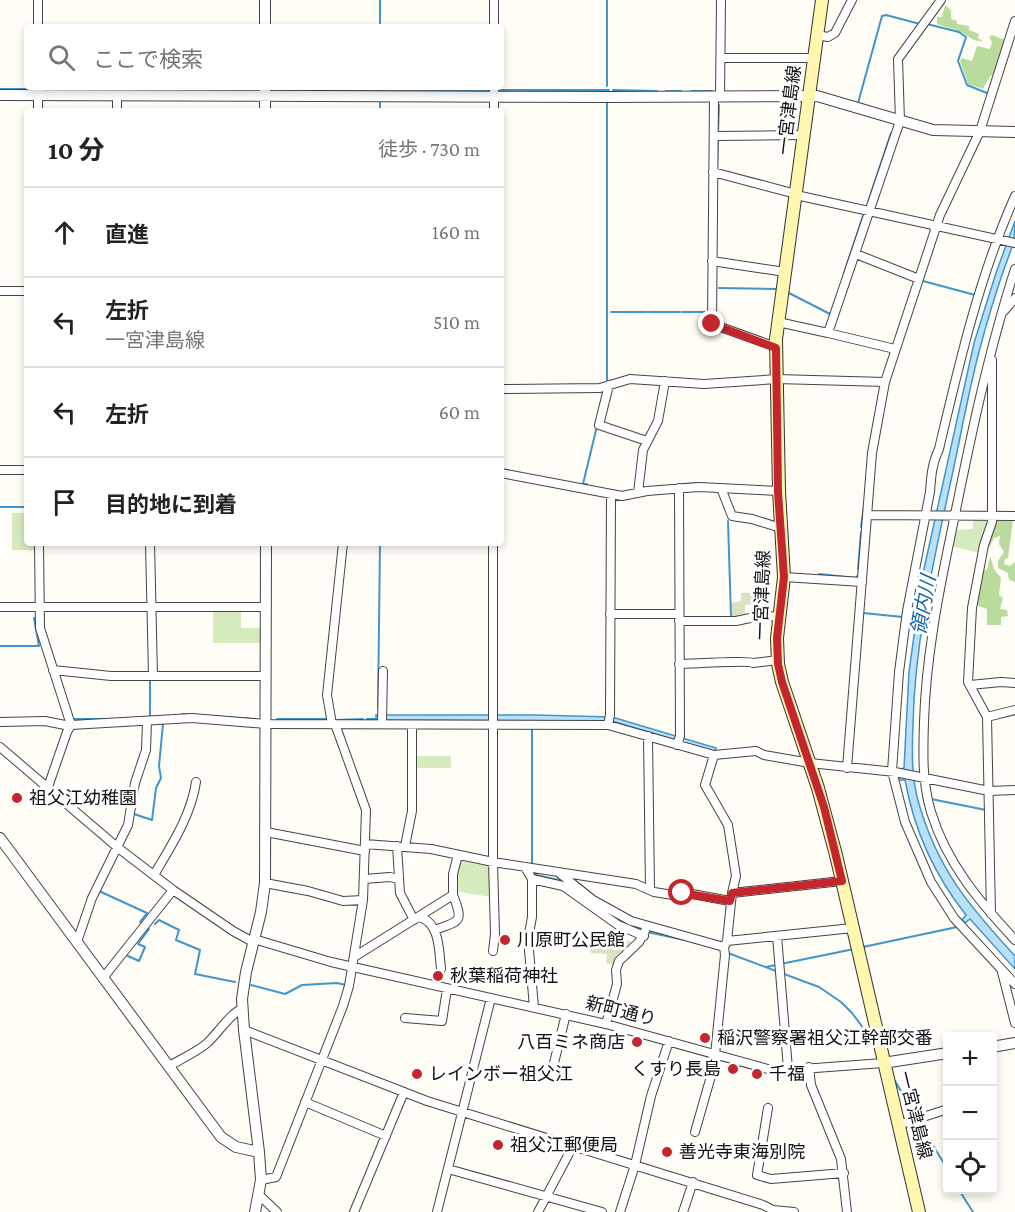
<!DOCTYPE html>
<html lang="ja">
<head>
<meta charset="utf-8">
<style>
  :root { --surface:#fff; --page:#f2f2f2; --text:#222; --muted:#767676; --line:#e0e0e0 }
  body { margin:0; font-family:"Crimson Pro","Noto Sans JP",serif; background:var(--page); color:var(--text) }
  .controls { position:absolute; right:18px; bottom:18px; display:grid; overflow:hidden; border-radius:6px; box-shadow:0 3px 9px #0003 }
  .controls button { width:54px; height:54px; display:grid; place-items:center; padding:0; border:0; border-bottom:2px solid var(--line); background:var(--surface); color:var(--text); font:30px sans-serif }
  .stop { position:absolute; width:18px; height:18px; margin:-14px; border:4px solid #c4262e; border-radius:50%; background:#fff }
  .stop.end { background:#c4262e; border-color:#fff; box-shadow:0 2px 6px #0008 }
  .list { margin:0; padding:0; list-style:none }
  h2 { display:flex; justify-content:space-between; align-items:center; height:78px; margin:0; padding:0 24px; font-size:26px }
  h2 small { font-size:20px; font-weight:400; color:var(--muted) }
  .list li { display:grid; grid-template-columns:39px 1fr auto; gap:18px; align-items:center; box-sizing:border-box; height:90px; padding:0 24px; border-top:2px solid var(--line) }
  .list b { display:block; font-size:22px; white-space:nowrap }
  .list p { margin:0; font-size:20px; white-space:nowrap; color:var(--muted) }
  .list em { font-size:20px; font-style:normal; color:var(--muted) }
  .icon { flex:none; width:33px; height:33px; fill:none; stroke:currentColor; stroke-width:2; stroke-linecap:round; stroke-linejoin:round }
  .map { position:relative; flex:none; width:1015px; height:1212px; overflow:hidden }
  .search { position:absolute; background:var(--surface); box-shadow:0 3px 9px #0003; left:24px; top:24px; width:480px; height:66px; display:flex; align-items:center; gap:15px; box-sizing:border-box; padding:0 21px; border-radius:6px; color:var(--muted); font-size:22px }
  .panel { position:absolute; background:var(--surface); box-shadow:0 3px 9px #0003; left:24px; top:108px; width:480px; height:438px; border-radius:6px }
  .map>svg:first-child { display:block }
  .green { fill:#d5ebbd }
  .forest { fill:#b9dc9c }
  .cemetery { fill:#d9e3c4 }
  .water { fill:#b9e0f7; stroke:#3f96cf; stroke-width:1.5 }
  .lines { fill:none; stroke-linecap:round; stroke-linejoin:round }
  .stream { stroke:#3f96cf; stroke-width:2 }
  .minor-casing { stroke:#444; stroke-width:10 }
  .tertiary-casing { stroke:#444; stroke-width:12 }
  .secondary-casing { stroke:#333; stroke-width:14 }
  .minor { stroke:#fff; stroke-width:8 }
  .tertiary { stroke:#fff; stroke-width:10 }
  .secondary { stroke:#fff6b0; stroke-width:12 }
  .route { stroke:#c4262e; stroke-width:8 }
  .poi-dot { fill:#c4262e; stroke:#fff; stroke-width:2 }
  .labels { text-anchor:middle; stroke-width:6; stroke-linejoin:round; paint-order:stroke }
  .street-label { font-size:18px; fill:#111; stroke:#fff }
  .poi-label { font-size:18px; fill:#111; stroke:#fff; text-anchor:start }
  .water-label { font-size:20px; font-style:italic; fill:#1768a6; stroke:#fff }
</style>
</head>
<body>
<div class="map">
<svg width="1015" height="1212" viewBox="0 0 1015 1212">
  <rect width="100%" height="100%" fill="#fffdf5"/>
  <!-- green -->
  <path class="green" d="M12 513H27V543H36V550H12Z
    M988 519 990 522 979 553 951 546 954 530 973 529V520Z
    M213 610H241V628H261V643H213Z
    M416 756H451V768H416Z
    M461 861 491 867V897L459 892 457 875Z"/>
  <!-- forest -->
  <path class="forest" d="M945 5 951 10V19L957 21V24L969 26V30L979 34 978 38 983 41C973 42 969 36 961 32 954 28 944 27 937 24V17H942Z
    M992 35 1005 40 993 75 990 76 983 89 968 84 960 61 962 58 972 61 977 46 990 49 992 42 989 37Z
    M999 519H1013L1008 558 1005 559 1004 564 1010 566 1015 562V582L1009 580 1008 573 998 568V561L1004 552 999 544 1000 536 994 538 990 546 987 548 996 522Z
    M990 556 994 569 1001 578 999 595 1003 598 1000 609 1007 610 1008 616 1001 617V625H987V609L976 605 982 570H987Z"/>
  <!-- cemetery -->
  <path class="cemetery" d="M761 592 762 603 745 605V615L732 617 731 603 741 601V593Z
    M590 939H613L635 942 614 965 606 963 607 954 591 953 588 944Z"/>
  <!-- water -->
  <path class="water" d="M1015 221C1015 243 1011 250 1004 269 995 295 987 322 980 348 968 393 960 440 950 485 933 564 915 642 913 723 912 751 911 777 919 804 938 870 970 907 1015 956V969L970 919 965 923 962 920 966 915C935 876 914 830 905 780H899L898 770 904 768 909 672 922 578 974 343 996 273Z
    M376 715H535L612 717 716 748 715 752 612 721 376 720Z"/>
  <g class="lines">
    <!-- stream -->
    <path class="stream" d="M927 24 959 32 966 37 958 61 967 85 987 93
      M380 27V0
      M607 86V0
      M0 89H33
      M46 89H255
      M277 89 491 90
      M498 90H609
      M613 90 657 91
      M666 91H681
      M692 91H712
      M858 103 882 16 886 15 920 24
      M380 111V101
      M718 133 719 105
      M717 169 718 138
      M868 202 891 133
      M844 273 863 216
      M923 281 975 295
      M719 288 778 289
      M787 292 830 314 831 312
      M611 312H647
      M649 312H680
      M682 312H708
      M708 317 707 327 712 328
      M607 383V102
      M587 484H583L597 426
      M683 484 700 483
      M0 507H27
      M728 521 731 617
      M861 527 864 506
      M858 569 861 532
      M819 574 856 578 858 575
      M863 613 903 617
      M0 646H39L34 618
      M378 708 380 543
      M182 714 255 719
      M150 717V680
      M73 719H112
      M277 719H327
      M367 719H376
      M337 720 363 719
      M931 799 986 810
      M134 814 152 820 156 788 161 778 159 766 163 724
      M532 864V728
      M532 871 536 875 563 881
      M99 891 147 913 140 922
      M617 919 642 930
      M155 924 159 920 179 930 176 940 200 950 195 974 235 982
      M647 932 685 940
      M863 947 957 927
      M728 953 819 987 841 1002 852 1013 867 1033 873 1037
      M128 956 139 961 145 947 138 944 149 929
      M766 967 854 949
      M251 985 285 994 302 985 337 983 346 985
      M895 1081 916 1117
      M918 1121 948 1170
      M959 1190 973 1212"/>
    <defs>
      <path id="minor" d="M38 27V0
        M494 27V0
        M817 35 828 37 835 33 852 0
        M721 58H814
        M38 87V111
        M117 96V111
        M714 97 712 324 776 347
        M720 97 721 0
        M494 111V87
        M714 136 803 135
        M713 172 796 194
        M796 195 1015 243
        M1015 196C979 277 959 364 939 449 932 463 931 477 930 492L907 611 899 672 892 771 905 822 931 882 954 918 1015 984
        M856 254 919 279
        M712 261 785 272
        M1015 269C987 356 969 445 951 534 938 596 926 658 924 722 923 753 922 782 931 812 947 864 979 901 1015 940
        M0 291H27
        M1004 311 1015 298
        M778 322 828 333 900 121 898 59 941 0
        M828 333 895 349
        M609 385 599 425 647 441
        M501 389 600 388 630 379 704 384 777 379 885 382
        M0 470H27
        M501 473 622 496 647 491 699 487 779 491
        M721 488 732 516 752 519 781 528
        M638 493 643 450 658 421 665 381
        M867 515 1015 516
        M39 543 40 628 71 725 67 732 48 787
        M150 543 153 676H266
        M784 577 862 582
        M0 607H266
        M610 614H679
        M679 621H736L755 617 780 616
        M679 664C691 664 748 660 753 663L778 660
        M53 670 111 676H153
        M970 685 1001 682 1015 683
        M987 717 1015 710
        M0 722 45 721 70 726
        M332 724 327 695 343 543
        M382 724 383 671
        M71 725 192 718 266 724 608 725 714 755 756 751 764 755 810 763 895 772 989 791 1015 790
        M608 725 610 715 611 494
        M648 736 650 890
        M677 745 680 736 679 488
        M0 747 117 847 173 890 233 931 253 942
        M714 755 705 785 728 825 736 876 732 893
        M847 768 872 453 885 382 940 215 980 131 1015 21
        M266 832 365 851
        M365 844 431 849 493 862 636 884 654 892 673 895 692 894 730 901
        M397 846 400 893 414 920
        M405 846 412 811V725
        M525 867 532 879V917L528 939 534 1007
        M558 872 593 900 631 921 724 947
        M154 875C171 846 191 816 196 782
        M364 879 390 877 398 879
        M532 879 563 886 618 925 644 936
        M265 883 308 891 343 901 363 900
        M991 914 987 717 968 682 972 608 984 545 992 522V360
        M419 917C440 922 439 951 441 969
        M434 930C460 921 464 923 453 895
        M777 936 788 1069
        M254 939 331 962 606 1024 775 1071 883 1063
        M727 941 853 928
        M77 942 92 898 128 825 135 783 146 750 147 721
        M493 951 495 934 493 862V543
        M354 957 453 895V874L458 855
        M1002 972 1015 1023
        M103 978 173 890
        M405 1018 442 1021 447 989
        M606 1024 617 984 616 970 619 961 639 942 645 931
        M244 1030 427 1101 763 1205 773 1210 794 1212
        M715 1055 725 955 724 947 727 941 732 893 842 881
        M554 1063 566 1014
        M169 1066C181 1059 195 1053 206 1044 218 1034 228 1015 243 1008
        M809 1067 811 1085 841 1159 847 1212
        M305 1102 386 1136
        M768 1108 757 1175 771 1179 844 1173
        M898 1125 948 1109
        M695 1132 717 1055
        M448 1169 602 1212
        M261 1180 276 1177 343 1006 349 986 363 900 366 810 335 724
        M258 1194 277 1212
        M354 1212 404 1092
        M437 1212 491 998
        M538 1212 573 1146
        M620 1212 635 1165 651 1096 669 1041
        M683 1212 693 1182"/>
      <path id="tertiary" d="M265 27V0
        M265 87V111
        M0 95 611 97 817 96 933 130 1015 132
        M0 838 221 1137 236 1147 259 1152
        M992 1047 1015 1043
        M883 1063 948 1053
        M255 1212 261 1180 259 1152 244 1030 242 999 246 972 261 912 265 883 266 543"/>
      <path id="secondary" d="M822 0 776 339 779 491 784 577 777 638 778 664 782 682 818 788 836 855 919 1212"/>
    </defs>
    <!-- minor casing -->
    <use href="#minor" class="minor-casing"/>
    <!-- tertiary casing -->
    <use href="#tertiary" class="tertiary-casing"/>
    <!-- secondary casing -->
    <use href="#secondary" class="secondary-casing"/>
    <!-- minor -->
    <use href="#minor" class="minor"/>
    <!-- tertiary -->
    <use href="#tertiary" class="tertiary"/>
    <!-- secondary -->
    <use href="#secondary" class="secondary"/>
  </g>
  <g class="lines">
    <!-- route -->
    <path class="route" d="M682 893 730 901 732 893 842 881 824 807 782 682 778 664 777 638 784 577 778 492 776 348 712 324"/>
  </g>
  <!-- markers -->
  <g class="poi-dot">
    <circle cx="17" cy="798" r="6"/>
    <circle cx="505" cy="940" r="6"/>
    <circle cx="438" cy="976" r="6"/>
    <circle cx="705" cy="1038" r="6"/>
    <circle cx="637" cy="1042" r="6"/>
    <circle cx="733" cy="1069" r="6"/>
    <circle cx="417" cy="1074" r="6"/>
    <circle cx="757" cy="1074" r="6"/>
    <circle cx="498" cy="1145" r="6"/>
    <circle cx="667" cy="1152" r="6"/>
  </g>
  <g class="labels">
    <!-- street labels -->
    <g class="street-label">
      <text transform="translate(789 110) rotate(-83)" y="6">一宮津島線</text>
      <text transform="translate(762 595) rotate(-88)" y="6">一宮津島線</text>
      <text transform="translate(621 1011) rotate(14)" y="6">新町通り</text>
      <text transform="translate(915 1115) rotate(76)" y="6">一宮津島線</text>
    </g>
    <!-- poi labels -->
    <g class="poi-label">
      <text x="29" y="804">祖父江幼稚園</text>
      <text x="517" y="946">川原町公民館</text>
      <text x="450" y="982">秋葉稲荷神社</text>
      <text x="717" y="1044">稲沢警察署祖父江幹部交番</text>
      <text x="625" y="1048" text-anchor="end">八百ミネ商店</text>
      <text x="721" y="1075" text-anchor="end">くすり長島</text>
      <text x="429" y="1080">レインボー祖父江</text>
      <text x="769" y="1080">千福</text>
      <text x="510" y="1151">祖父江郵便局</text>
      <text x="679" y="1158">善光寺東海別院</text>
    </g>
    <!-- water labels -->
    <g class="water-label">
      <text transform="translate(923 605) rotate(-80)" y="7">領内川</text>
    </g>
  </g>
</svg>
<div class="controls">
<button>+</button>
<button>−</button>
<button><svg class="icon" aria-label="locate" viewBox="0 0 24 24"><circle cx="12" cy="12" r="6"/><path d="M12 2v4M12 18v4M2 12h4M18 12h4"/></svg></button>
</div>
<div class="stop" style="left:682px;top:893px"></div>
<div class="stop end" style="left:712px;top:324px"></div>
<div class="search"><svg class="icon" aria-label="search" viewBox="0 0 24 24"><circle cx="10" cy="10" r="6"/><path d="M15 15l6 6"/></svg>ここで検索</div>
<section class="panel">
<h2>10 分<small>徒歩 · 730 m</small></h2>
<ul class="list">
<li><svg class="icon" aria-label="ahead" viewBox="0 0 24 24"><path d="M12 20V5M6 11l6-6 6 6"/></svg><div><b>直進</b></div><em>160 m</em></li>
<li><svg class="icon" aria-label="left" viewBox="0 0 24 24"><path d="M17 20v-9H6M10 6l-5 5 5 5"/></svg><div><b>左折</b><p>一宮津島線</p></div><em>510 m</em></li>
<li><svg class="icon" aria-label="left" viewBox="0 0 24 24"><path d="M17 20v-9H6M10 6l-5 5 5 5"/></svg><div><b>左折</b></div><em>60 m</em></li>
<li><svg class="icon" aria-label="arrive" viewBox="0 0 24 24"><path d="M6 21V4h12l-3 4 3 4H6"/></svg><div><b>目的地に到着</b></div></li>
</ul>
</section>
</div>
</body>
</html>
